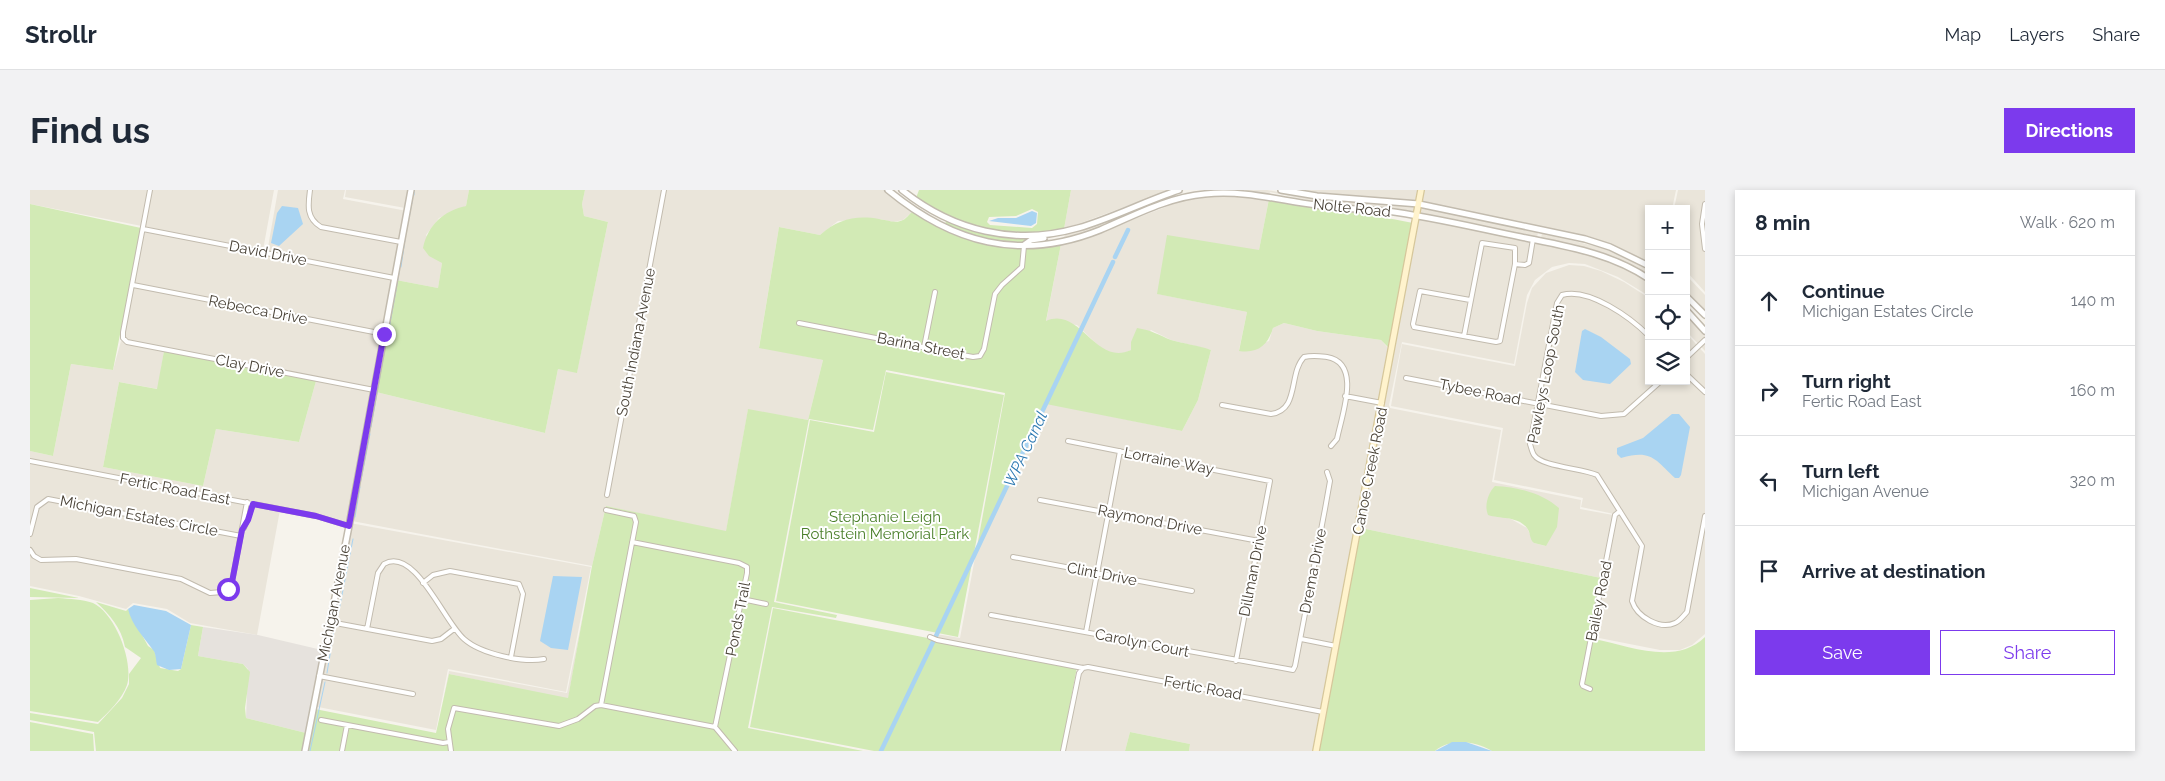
<!DOCTYPE html>
<html lang="en">
<head>
<meta charset="utf-8">
<style>
  :root { --surface:#fff; --page:#f2f2f3; --text:#1f2937; --muted:#747a83; --line:#e0e1e3; --accent:#7c3aed }
  body { margin:0; font-family:Raleway,sans-serif; background:var(--page); color:var(--text) }
  .controls { position:absolute; right:15px; top:15px; display:grid; overflow:hidden; border-radius:0px; box-shadow:0 2px 8px #0003 }
  .controls button { width:45px; height:45px; display:grid; place-items:center; padding:0; border:0; border-bottom:1px solid var(--line); background:var(--surface); color:var(--text); font:25px sans-serif }
  .stop { position:absolute; width:15px; height:15px; margin:-11px; border:4px solid #7c3aed; border-radius:50%; background:#fff }
  .stop.end { background:#7c3aed; border-color:#fff; box-shadow:0 1px 5px #0008 }
  .list { margin:0; padding:0; list-style:none }
  h2 { display:flex; justify-content:space-between; align-items:center; height:65px; margin:0; padding:0 20px; font-size:21px }
  h2 small { font-size:16px; font-weight:400; color:var(--muted) }
  .list li { display:grid; grid-template-columns:32px 1fr auto; gap:15px; align-items:center; box-sizing:border-box; height:90px; padding:0 20px; border-top:1px solid var(--line) }
  .list b { display:block; font-size:19px; white-space:nowrap }
  .list p { margin:0; font-size:16px; white-space:nowrap; color:var(--muted) }
  .list em { font-size:16px; font-style:normal; color:var(--muted) }
  .actions { display:flex; gap:10px; padding:15px 20px }
  .actions a { flex:1; padding:11px 0; border:1px solid var(--accent); border-radius:0px; text-align:center; font-size:18px; color:var(--accent) }
  .actions .main { background:var(--accent); color:#fff }
  .icon { flex:none; width:28px; height:28px; fill:none; stroke:currentColor; stroke-width:2; stroke-linecap:round; stroke-linejoin:round }
  .map { position:relative; flex:none; width:1675px; height:561px; overflow:hidden; border-radius:0px }
  header { display:flex; align-items:center; gap:30px; box-sizing:border-box; height:70px; padding:0 25px; background:var(--surface); border-bottom:1px solid var(--line) }
  header strong { font-size:24px }
  nav { display:flex; gap:28px; margin-inline-start:auto; font-size:18px }
  .intro { display:flex; align-items:center; justify-content:space-between; box-sizing:border-box; height:120px; padding:0 30px }
  h1 { margin:0; font-size:35px }
  .button { padding:12px 22px; border-radius:0px; background:var(--accent); color:#fff; font-size:18px; font-weight:700 }
  main { display:flex; gap:30px; padding:0 30px }
  aside { flex:1; background:var(--surface); border-radius:0px; box-shadow:0 2px 8px #0003 }
  .map>svg:first-child { display:block }
  .residential { fill:#eae5da; fill-rule:evenodd }
  .industrial { fill:#e6e2dd }
  .green { fill:#d2eab5; fill-rule:evenodd }
  .water { fill:#a9d4f2 }
  .lines { fill:none; stroke-linecap:round; stroke-linejoin:round }
  .stream { stroke:#a9d4f2; stroke-width:1 }
  .canal { stroke:#a9d4f2; stroke-width:4.5 }
  .minor-casing { stroke:#c2bbae; stroke-width:6 }
  .tertiary-casing { stroke:#c2bbae; stroke-width:8 }
  .secondary-casing { stroke:#d6c79b; stroke-width:8 }
  .minor { stroke:#fff; stroke-width:4 }
  .tertiary { stroke:#fff; stroke-width:5 }
  .secondary { stroke:#fff3cd; stroke-width:5.5 }
  .route { stroke:#7c3aed; stroke-width:6 }
  .labels { text-anchor:middle; stroke-width:4; stroke-linejoin:round; paint-order:stroke }
  .street-label { font-size:15px; fill:#4b4439; stroke:#fff }
  .park-label { font-size:15px; fill:#4a7f2a; stroke:#fff }
  .water-label { font-size:16px; font-style:italic; fill:#2e7ab2; stroke:#fff }
</style>
</head>
<body>
<header>
<strong>Strollr</strong>
<nav><a>Map</a><a>Layers</a><a>Share</a></nav>
</header>
<div class="intro"><h1>Find us</h1><a class="button">Directions</a></div>
<main>
<div class="map">
<svg width="1675" height="561" viewBox="0 0 1675 561">
  <rect width="100%" height="100%" fill="#f6f3ec"/>
  <!-- residential -->
  <path class="residential" d="M0 0H244L233 60 0 14Z
    M248 0H315L313 9 377 21 344 200 97 152 93 148 113 39 237 63Z
    M316 0H379L375 18 315 7Z
    M383 0H439L436 16 409 28 396 45 412 73 408 98 366 90Z
    M555 0H855L882 22 873 30 863 32 850 29 808 31 790 45 749 37 729 157 793 170 778 230 718 220 696 342 576 316 562 376 322 331 346 202 515 243 528 179 547 182 578 32 554 26 552 14Z
    M1041 0H1141L1034 39Z
    M1203 0H1237L1287 9 1386 16 1385 23 1297 14 1240 2 1239 5Z
    M1265 0H1389L1387 12Z
    M1394 0H1646L1642 19H1619V74L1581 55 1391 12Z
    M1648 0H1675V102L1656 81V19H1644Z
    M1201 5 1239 9 1229 60 1128 104 1217 122 1209 160 1239 151 1243 138 1254 133 1287 141 1351 150 1360 160 1284 561H1159L1160 554 1100 542 1095 561H1033L1050 476 904 447 906 444 930 448 947 357 1016 213 1152 241 1168 210 1181 160 1141 150 1121 140 1101 160 1093 164 1082 163 1073 160 1047 135 1016 132 1031 54 1068 43 1154 10Z
    M1110 16 1108 22 1051 44 1032 49 1037 43Z
    M1390 17 1508 42 1507 48 1389 24Z
    M1388 29 1553 62 1590 76 1619 92V106L1588 87 1555 74 1539 73 1522 77 1505 90 1497 105 1484 174 1372 152 1359 215 1360 218 1471 240 1462 292 1551 310 1550 319 1583 325 1585 328 1563 444 1559 443 1571 388 1331 338ZM1465 296 1493 300 1516 356 1504 353 1497 338 1481 329 1474 327Z
    M1512 43 1580 60 1619 79V87L1577 65 1511 48Z
    M1539 75 1554 76 1571 81 1594 92 1619 108V191H1656V143L1675 164V444L1662 455 1650 460H1630L1564 447 1587 328 1584 324 1551 317 1553 308 1464 290 1473 238 1361 216 1372 154 1485 176 1497 113 1502 98 1516 83Z
    M1656 85 1675 105V121L1656 103Z
    M1656 124 1675 144V161L1656 141Z
    M91 151 134 161 128 199 89 192 73 277 173 296 186 239 269 252 286 191 341 201 317 336 252 322 251 318 0 269V261L23 266 41 174 83 180Z
    M0 271 250 320 227 445 160 433 137 419 103 413 96 419 49 406 0 396Z
    M320 333 561 377 536 502 418 479 406 540 283 516Z
    M555 415 538 509 419 484 411 522 419 481 537 503Z"/>
  <!-- industrial -->
  <path class="industrial" d="M173 437 228 445 292 460 276 543 216 528 218 479 213 474 168 466Z"/>
  <!-- green -->
  <path class="green" d="M439 0H555L552 14 554 26 578 32 547 183 528 179 515 243 346 202 366 90 408 98 412 73 399 66 393 58C398 35 413 21 436 16Z
    M889 0H1041L1034 39C982 53 929 37 886 8ZM1002 19 1008 22 1007 34 1002 38 960 35 957 32 959 27 986 26Z
    M1239 9C1287 18 1335 23 1383 33L1358 157 1351 150 1287 141 1254 133 1243 138C1238 155 1228 164 1209 161L1217 122 1127 104 1137 45 1229 60Z
    M0 14 111 38 83 180 41 174 23 266 0 261Z
    M882 22C925 50 979 67 1031 54L1016 131C1051 116 1065 177 1101 160V152L1107 138C1121 140 1129 145 1141 150 1154 154 1168 155 1181 160L1168 210 1152 241 1016 214 947 357 975 203 856 180 843 240 779 229 744 412 807 425 806 428 742 417 718 538 833 561H277L285 519 406 543 419 484 538 508 562 376 576 316 696 341 718 219 778 230 793 170 729 158 749 37 790 45C808 29 826 25 849 29 857 30 866 34 873 30 876 29 879 24 882 22Z
    M916 31C944 43 970 47 999 49L993 53 950 48 915 35Z
    M134 161 286 191 269 252 186 239 173 296 73 277 89 192 127 199Z
    M856 182 974 205 928 447 746 411 780 230 844 242Z
    M1465 296C1488 297 1512 303 1529 318L1527 337 1516 356 1504 353C1499 349 1501 343 1497 338 1488 326 1470 329 1458 325 1454 316 1458 303 1465 296Z
    M1331 338 1571 388 1559 443 1563 444 1564 449C1600 456 1645 476 1675 447V561H1462C1445 551 1420 548 1405 561H1288Z
    M0 398 49 408 0 407Z
    M28 408C40 409 52 409 63 413 85 423 104 472 97 495 92 509 79 522 68 532L0 521V410Z
    M66 412 96 421 98 419 118 456 124 460 130 478 148 481 151 479 161 435 173 437 168 466 213 474 220 482 215 518 216 528 276 543 272 561H66L64 542 0 530V523L68 534 92 508 99 494V484L111 468 95 457C91 437 80 425 66 412Z
    M743 418 1047 477 1031 561H844L720 537Z
    M0 532 63 544 64 561H0Z
    M1100 542 1160 554 1159 561H1095Z"/>
  <!-- water -->
  <path class="water" d="M252 16 268 18 273 34 249 56 241 53 247 23Z
    M1002 21 1007 23 1006 33 1001 36 959 31 968 28H986Z
    M1555 139 1571 147 1600 169 1601 174 1580 194 1553 190 1545 182 1552 141Z
    M1642 224H1649L1660 237 1651 285 1649 288H1645C1625 269 1621 259 1591 268L1587 264V258L1613 248Z
    M523 386 552 387 538 460 521 458 510 451Z
    M104 415 136 421 161 435 151 479 139 480 127 475C126 471 126 463 123 460 114 447 102 436 98 419Z
    M1422 552H1436L1462 561H1405Z"/>
  <g class="lines">
    <!-- stream -->
    <path class="stream" d="M384 5V0
      M376 43 382 12
      M371 77 375 49
      M359 139 369 83
      M341 237 357 146
      M331 290 340 244
      M325 327 330 297
      M308 425 323 349
      M297 483 304 440
      M280 561 295 492"/>
    <!-- canal -->
    <path class="canal" d="M1085 67 1098 40
      M906 446 1083 72
      M851 561 903 452"/>
    <defs>
      <path id="minor" d="M120 0 93 142V148L97 152 344 200
        M280 0C278 15 276 28 291 37L371 52
        M1675 14 1672 34 1675 59
        M113 39 364 88
        M1485 74 1495 75 1499 73 1503 49
        M103 95 354 144
        M769 133 943 167 950 166 954 159 965 104 972 95 992 77 994 56
        M1434 146 1452 53 1485 58V74L1470 151 1466 152 1384 137 1383 134 1390 101 1440 110
        M1619 146C1601 128 1559 97 1532 105L1527 113 1500 254C1501 257 1502 262 1504 265 1512 277 1552 278 1567 285L1612 356 1602 411C1607 427 1630 440 1645 433 1650 431 1653 426 1657 422L1675 326
        M894 157 905 102
        M1656 168 1675 150
        M1656 184 1675 202
        M1376 188 1571 226 1594 224 1631 191
        M1315 206 1352 213
        M1192 215 1241 224C1270 220 1258 184 1274 167 1283 165 1289 166 1297 167 1332 173 1312 224 1307 249L1301 256
        M1038 251 1240 291 1206 471
        M0 271 286 326 319 336
        M577 305 634 0
        M1010 310 1229 351
        M214 338 223 314
        M0 344 7 317 18 309 211 346
        M602 352 709 373 717 377V383L685 537
        M0 360 4 366 11 370 46 369 151 389 180 403 192 402 198 399 202 392 217 312
        M983 367 1162 401
        M393 393 403 385 420 381 489 394 493 404 481 467
        M712 409 736 414
        M961 425 1263 480 1265 476 1295 319 1300 291 1297 282
        M300 432 402 451 411 449 424 439
        M337 439 348 383 354 374C385 356 414 432 434 449 451 464 493 473 514 469
        M1056 442 1090 261
        M900 447 907 450 1053 478
        M1271 449 1306 456
        M1053 478 1058 477 1293 522
        M289 486 383 504
        M1560 499 1553 496 1552 494 1585 325 1590 321
        M571 515 606 332 604 326 576 320
        M291 530 413 553 419 552
        M312 561 317 535
        M421 561 418 539 424 518 529 536 548 529 565 516 571 515 685 537 705 561
        M1033 561 1049 483 1053 478"/>
      <path id="tertiary" d="M858 0C922 53 990 72 1070 40 1103 26 1138 7 1175 4 1214 0 1248 10 1286 15 1310 19 1334 19 1357 21 1402 27 1447 38 1491 47 1535 56 1581 63 1619 89
        M872 0C923 41 985 56 1048 38 1083 28 1115 11 1149 0
        M1251 0 1287 6 1389 14 1555 49 1580 57 1619 76
        M994 55 1001 50 1014 48
        M1656 106 1675 125
        M1656 120 1675 141
        M275 561 319 336 381 0"/>
      <path id="secondary" d="M1286 561 1391 0"/>
    </defs>
    <!-- minor casing -->
    <use href="#minor" class="minor-casing"/>
    <!-- tertiary casing -->
    <use href="#tertiary" class="tertiary-casing"/>
    <!-- secondary casing -->
    <use href="#secondary" class="secondary-casing"/>
    <!-- minor -->
    <use href="#minor" class="minor"/>
    <!-- tertiary -->
    <use href="#tertiary" class="tertiary"/>
    <!-- secondary -->
    <use href="#secondary" class="secondary"/>
  </g>
  <g class="lines">
    <!-- route -->
    <path class="route" d="M198 399 202 392 212 340 218 330 223 314 286 326 319 336 354 144"/>
  </g>
  <g class="labels">
    <!-- street labels -->
    <g class="street-label">
      <text transform="translate(1322 18) rotate(6)" y="5">Nolte Road</text>
      <text transform="translate(238 63) rotate(11)" y="5">David Drive</text>
      <text transform="translate(228 120) rotate(11)" y="5">Rebecca Drive</text>
      <text transform="translate(606 152) rotate(-79)" y="5">South Indiana Avenue</text>
      <text transform="translate(891 156) rotate(11)" y="5">Barina Street</text>
      <text transform="translate(220 176) rotate(11)" y="5">Clay Drive</text>
      <text transform="translate(1516 184) rotate(-79)" y="5">Pawleys Loop South</text>
      <text transform="translate(1450 202) rotate(11)" y="5">Tybee Road</text>
      <text transform="translate(1139 271) rotate(11)" y="5">Lorraine Way</text>
      <text transform="translate(1340 281) rotate(-79)" y="5">Canoe Creek Road</text>
      <text transform="translate(145 299) rotate(11)" y="5">Fertic Road East</text>
      <text transform="translate(109 326) rotate(11)" y="5">Michigan Estates Circle</text>
      <text transform="translate(1120 330) rotate(11)" y="5">Raymond Drive</text>
      <text transform="translate(1223 381) rotate(-79)" y="5">Dillman Drive</text>
      <text transform="translate(1283 381) rotate(-79)" y="5">Drema Drive</text>
      <text transform="translate(1072 384) rotate(11)" y="5">Clint Drive</text>
      <text transform="translate(1569 411) rotate(-79)" y="5">Bailey Road</text>
      <text transform="translate(304 413) rotate(-79)" y="5">Michigan Avenue</text>
      <text transform="translate(708 429) rotate(-79)" y="5">Ponds Trail</text>
      <text transform="translate(1112 453) rotate(11)" y="5">Carolyn Court</text>
      <text transform="translate(1173 498) rotate(10)" y="5">Fertic Road</text>
    </g>
    <!-- park labels -->
    <g class="park-label">
      <text x="855" y="332">Stephanie Leigh<tspan x="855" dy="17">Rothstein Memorial Park</tspan></text>
    </g>
    <!-- water labels -->
    <g class="water-label">
      <text transform="translate(995 259) rotate(-65)" y="6">WPA Canal</text>
    </g>
  </g>
</svg>
<div class="controls">
<button>+</button>
<button>−</button>
<button><svg class="icon" aria-label="locate" viewBox="0 0 24 24"><circle cx="12" cy="12" r="6"/><path d="M12 2v4M12 18v4M2 12h4M18 12h4"/></svg></button>
<button><svg class="icon" aria-label="layers" viewBox="0 0 24 24"><path d="M12 4l9 5-9 5-9-5zM3 14l9 5 9-5"/></svg></button>
</div>
<div class="stop" style="left:198px;top:399px"></div>
<div class="stop end" style="left:354px;top:144px"></div>
</div>
<aside>
<h2>8 min<small>Walk · 620 m</small></h2>
<ul class="list">
<li><svg class="icon" aria-label="ahead" viewBox="0 0 24 24"><path d="M12 20V5M6 11l6-6 6 6"/></svg><div><b>Continue</b><p>Michigan Estates Circle</p></div><em>140 m</em></li>
<li><svg class="icon" aria-label="right" viewBox="0 0 24 24"><path d="M7 20v-9h11M14 6l5 5-5 5"/></svg><div><b>Turn right</b><p>Fertic Road East</p></div><em>160 m</em></li>
<li><svg class="icon" aria-label="left" viewBox="0 0 24 24"><path d="M17 20v-9H6M10 6l-5 5 5 5"/></svg><div><b>Turn left</b><p>Michigan Avenue</p></div><em>320 m</em></li>
<li><svg class="icon" aria-label="arrive" viewBox="0 0 24 24"><path d="M6 21V4h12l-3 4 3 4H6"/></svg><div><b>Arrive at destination</b></div></li>
</ul>
<div class="actions"><a class="main">Save</a><a>Share</a></div>
</aside>
</main>
</body>
</html>
